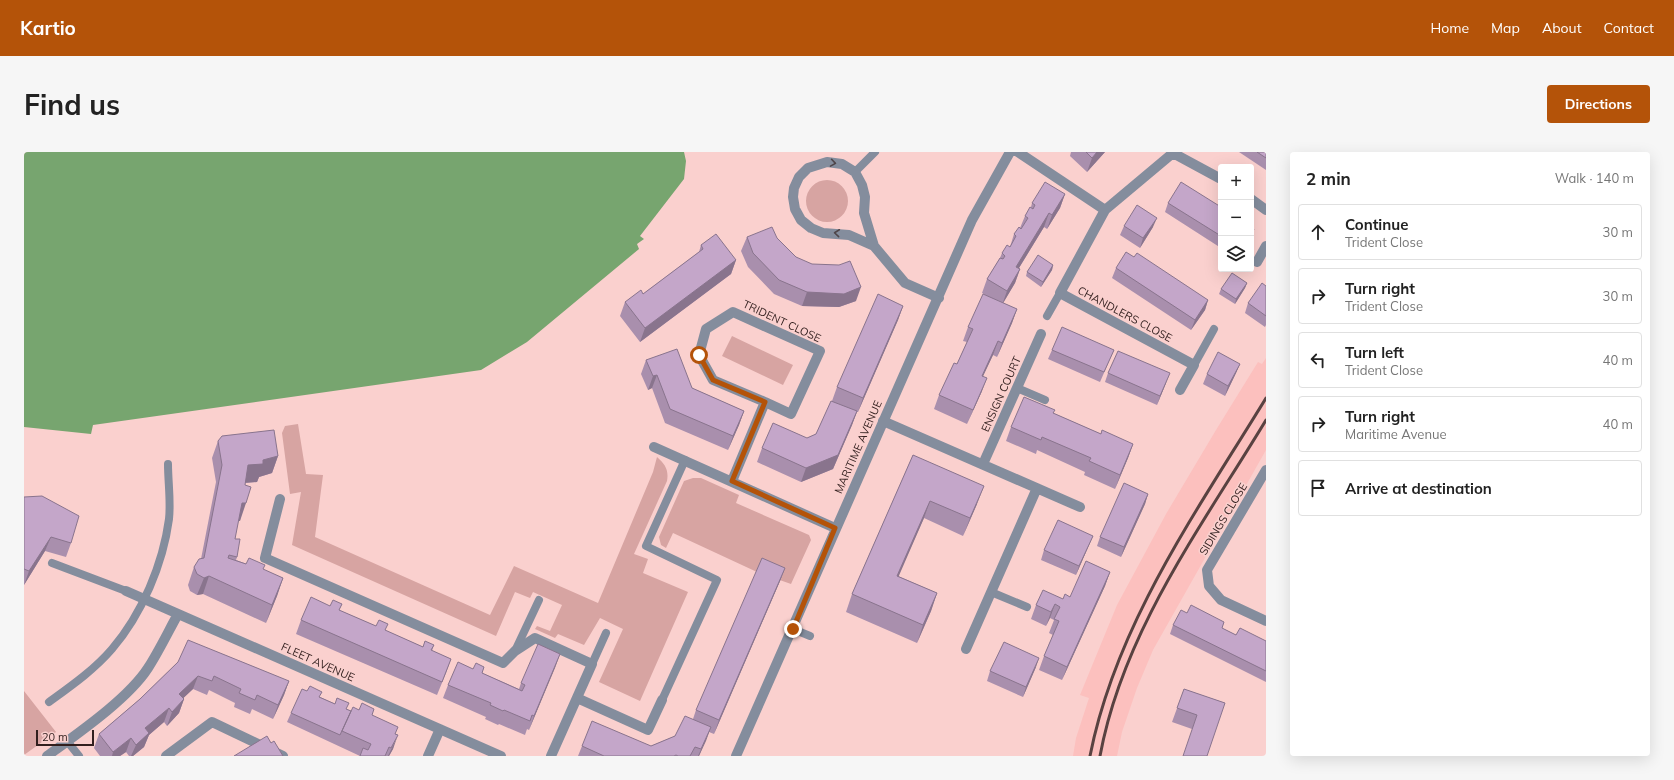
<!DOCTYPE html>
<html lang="en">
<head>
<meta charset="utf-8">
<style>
  :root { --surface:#fff; --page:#f6f6f6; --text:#222; --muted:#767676; --line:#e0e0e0; --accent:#b45309 }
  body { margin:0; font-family:Mulish,sans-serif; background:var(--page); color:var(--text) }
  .controls { position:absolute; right:12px; top:12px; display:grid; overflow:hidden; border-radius:4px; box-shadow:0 4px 16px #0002 }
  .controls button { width:36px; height:36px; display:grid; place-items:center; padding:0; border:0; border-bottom:1px solid var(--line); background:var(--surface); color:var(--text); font:20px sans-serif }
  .scale { position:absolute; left:12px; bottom:10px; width:58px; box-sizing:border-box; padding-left:4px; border:2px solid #321f1e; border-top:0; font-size:11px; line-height:14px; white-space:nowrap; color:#321f1e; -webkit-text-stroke:3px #fad0ce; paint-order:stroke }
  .stop { position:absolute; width:12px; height:12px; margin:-9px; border:3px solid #b45309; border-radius:50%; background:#fff }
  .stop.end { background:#b45309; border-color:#fff; box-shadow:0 1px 4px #0008 }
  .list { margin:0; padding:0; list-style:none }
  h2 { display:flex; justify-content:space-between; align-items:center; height:52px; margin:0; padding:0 16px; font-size:17px }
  h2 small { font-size:13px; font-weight:400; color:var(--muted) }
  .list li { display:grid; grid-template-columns:26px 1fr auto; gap:12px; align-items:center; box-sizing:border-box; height:56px; margin:0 8px 8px; padding:0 8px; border:1px solid var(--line); border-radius:4px }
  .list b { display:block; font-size:15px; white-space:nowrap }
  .list p { margin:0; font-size:13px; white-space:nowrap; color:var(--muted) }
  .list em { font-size:13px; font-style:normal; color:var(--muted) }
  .icon { flex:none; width:22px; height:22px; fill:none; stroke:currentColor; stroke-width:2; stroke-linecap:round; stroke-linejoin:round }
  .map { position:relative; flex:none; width:1242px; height:604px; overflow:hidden; border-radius:4px }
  header { display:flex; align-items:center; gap:24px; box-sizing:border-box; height:56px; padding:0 20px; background:var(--accent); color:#fff }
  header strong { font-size:19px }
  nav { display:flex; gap:22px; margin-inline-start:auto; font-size:14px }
  .intro { display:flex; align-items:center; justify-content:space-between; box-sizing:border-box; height:96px; padding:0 24px }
  h1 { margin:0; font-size:28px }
  .button { padding:10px 18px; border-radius:4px; background:var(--accent); color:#fff; font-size:14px; font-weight:700 }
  main { display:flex; gap:24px; padding:0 24px }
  aside { flex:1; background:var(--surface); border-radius:4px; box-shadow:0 4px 16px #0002 }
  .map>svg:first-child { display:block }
  .built { fill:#fcc0be }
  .green { fill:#d7a4a2 }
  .water { fill:#77a56f }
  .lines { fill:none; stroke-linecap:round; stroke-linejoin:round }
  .service { stroke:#848d9d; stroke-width:8 }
  .minor { stroke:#848d9d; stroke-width:10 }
  .rail { stroke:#594241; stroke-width:3 }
  .wall { fill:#a98fad }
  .shaded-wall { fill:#89748d }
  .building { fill:#c4a6c9; stroke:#89748d }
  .oneway { stroke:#4f464a }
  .route { stroke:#b45309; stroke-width:5 }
  .labels { text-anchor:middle; stroke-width:3; stroke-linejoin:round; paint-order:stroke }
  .street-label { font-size:11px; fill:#321f1e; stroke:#fad0ce }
</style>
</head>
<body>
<header>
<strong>Kartio</strong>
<nav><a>Home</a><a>Map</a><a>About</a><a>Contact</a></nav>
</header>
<div class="intro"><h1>Find us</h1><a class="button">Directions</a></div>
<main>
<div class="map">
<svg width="1242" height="604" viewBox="0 0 1242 604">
  <rect width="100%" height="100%" fill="#fad0ce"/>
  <!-- built -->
  <path class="built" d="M1242 206V298L1129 498 1113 536 1098 580 1093 604H1049L1052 586 1065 546 1056 543 1093 453 1142 362 1192 278 1234 210 1238 212Z"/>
  <!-- green -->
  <path class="green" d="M782 49a21 21 0 1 1 42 0a21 21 0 1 1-42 0Z
    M708 184 769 213 759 233 698 204Z
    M274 272 282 322 299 323 291 385 466 463 490 414 574 451 629 320 633 305C641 312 645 318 643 329L610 402 624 407 619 421 664 440 616 549 575 530 599 477 576 466 560 493 534 482 531 486 511 477 513 474 526 479 538 453 509 440 506 446 491 440 472 484 268 393 277 340 266 342 258 281 261 274Z
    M669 326H677L715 343 712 351 785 383 787 388 767 432 733 420 649 381 642 396 637 393 635 385 660 329Z
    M0 539 32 580 0 603Z"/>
  <!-- water -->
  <path class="water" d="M0 0H660L662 9 660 27 616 84 620 87 613 92 615 97 503 190 457 218 69 273 67 282 0 275Z"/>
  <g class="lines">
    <!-- service -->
    <path class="service" d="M831 20 851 0
      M1023 164 1036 141
      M1170 213 1190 177
      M993 236 1021 248
      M28 411 102 439
      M967 440 1003 455
      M769 477 786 484
      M491 499 515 448
      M568 512 582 481
      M638 548 693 428 622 394 661 308
      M25 550C47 534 70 518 88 497 118 462 139 412 145 367 147 349 144 330 144 312
      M43 589 55 604"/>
    <!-- minor -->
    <path class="minor" d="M994 0 1081 58 1036 141 1170 213 1156 238
      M1227 47 1242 58
      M1081 58 1149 1 1197 27
      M850 94 825 83 799 81 787 76 777 68 771 57 769 45 770 36 775 25 784 16 803 10 818 12 831 20 838 33 841 45 840 61 850 94 881 131 915 146
      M1233 110 1242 94
      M859 269 1056 355
      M630 295 811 376
      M959 312 1017 182
      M1242 318 1183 418 1185 434 1197 448 1242 469
      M708 329 741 250 689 228 675 203 682 177 709 160 796 199 767 262 741 250
      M256 347 241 406 479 511 491 499 511 486 568 512 527 604
      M102 439 477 604
      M942 497 1013 336
      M553 546 624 578 638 548
      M23 604C53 582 104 547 124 516 135 499 144 480 154 462
      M142 604 188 570 259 604
      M404 604 416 577
      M712 604 948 68 986 0"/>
    <!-- rail -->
    <path class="rail" d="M1066 604C1092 472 1173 359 1242 246
      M1076 604C1099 479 1178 374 1242 268"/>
  </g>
  <!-- wall -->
  <path class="wall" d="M1047 0H1081L1063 20 1046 4Z
    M1215 0H1242V18Z
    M1041 42 1036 56 1023 77 1020 75 995 116 996 117 991 131 979 151 993 157 988 171 973 205 969 203 959 224 958 239 943 272 910 257 915 243 933 212 943 190 939 189 944 175 963 144 958 141 963 127 976 106 978 101 986 95 990 82 996 76 1001 64 1007 55 1008 51Z
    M1144 51 1197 55V96L1141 60Z
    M1100 74 1129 75 1116 96 1096 83Z
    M723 85 753 86 772 105 832 149 815 155 778 154 750 142 724 115 717 99Z
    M677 93 712 108 707 122 616 190 596 164 601 150 619 142 675 100Z
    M1110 105 1184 148 1181 158 1167 178 1088 126 1092 116Z
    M1029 113 1028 118 1017 135 1002 124 1003 120Z
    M1223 131 1221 136 1211 152 1195 142 1197 137Z
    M1242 134V173L1241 175 1221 161 1224 151Z
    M879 154 874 168 834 260H833L828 273 809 317 777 330 733 310 738 296 783 286 792 282 808 249 813 235Z
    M1028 198H1090L1076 230 1024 207Z
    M622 208 668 236 720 259 715 273 704 298 641 271 628 236 624 238 617 222Z
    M1216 212 1212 221 1201 244 1179 232 1183 222Z
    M1084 221 1142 231 1133 253 1081 230Z
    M1029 261 1077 282 1109 292 1104 306 1091 337 1060 323 1061 320 1013 298 1012 302 982 289 987 275Z
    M194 289 254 304 248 321 235 325 233 330 221 331 216 369H214L211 387 213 405 212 408 239 418 259 426 253 444 242 471 179 442 173 443 166 439 164 433 170 415 177 407 192 330 188 306Z
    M889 303 953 352 939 384 900 366 874 424 913 441 907 459 893 491 822 460 828 442Z
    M1124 342 1121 352 1097 405 1073 394 1076 385Z
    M0 345 47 391 42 405 21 399 0 433Z
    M1069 384 1065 393 1052 423 1017 408 1020 398Z
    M761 416 756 429 690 582 685 580 675 604H554L558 594H627L651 584 669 567 672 558Z
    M1086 420 1081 434 1038 528 1015 518 1020 504 1029 483 1025 481 1030 468 1026 466 1022 474 1007 467 1012 453 1039 447 1046 445Z
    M318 452 315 458 399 495 410 493 408 499 427 507 422 521 413 543 272 482 277 468 306 454Z
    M1163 461 1200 470 1198 476 1212 483 1242 489V530L1146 482 1149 473Z
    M536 502 505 578 503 577 501 583 475 572 474 573 461 567 462 565 419 546 424 533 449 517 460 515 458 521 495 537 497 531Z
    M154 510 265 529 260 543 249 567 228 557 226 562 210 555 211 551 185 538 183 543 169 537 159 546 160 547 155 561 143 574 140 570 125 583 120 595 109 604H105L102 600 96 604H76L70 596 75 582 116 547Z
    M1012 515 999 545 963 529 966 519Z
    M1160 537 1201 551 1168 577 1148 570Z
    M296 545 327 559 348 563 372 582 369 597 365 604H336L263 570 267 561Z"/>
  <!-- shaded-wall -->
  <path class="shaded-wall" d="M1073 0H1081L1063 20 1068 6Z
    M1041 42 1036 56 1023 77 1028 63Z
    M1025 61 1020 75 987 129 992 115Z
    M1133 66 1129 75 1116 96 1119 86Z
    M1230 77 1227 86V82Z
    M712 108 707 122 616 190 621 176Z
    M1029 113 1028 118 1017 135 1019 130Z
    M996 117 991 131 978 153 983 139Z
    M1223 131 1221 136 1211 152 1212 147Z
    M837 135 832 149 815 155 778 154 783 140Z
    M1184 148 1181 158 1167 178 1171 168Z
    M879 154 874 168 834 260 839 246Z
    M993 157 988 171 973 205 978 191Z
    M974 189 969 203 953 237 958 224Z
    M1216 212 1212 221 1201 244 1204 234Z
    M1146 221 1142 231 1133 253 1136 244Z
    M633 223 628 236 624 238 629 224Z
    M963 226 958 239 943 272 949 258Z
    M720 259 715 273 704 298 709 284Z
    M833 259 828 273 809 317 777 330 782 316Z
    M1109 292 1104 306 1091 337 1096 323Z
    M254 304 248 321 235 325 233 330 218 331 224 313 239 308Z
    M960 334 953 352 939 384 946 366Z
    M1124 342 1121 352 1097 405 1100 395Z
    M906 349 900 366 867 442 873 424Z
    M218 351H222L216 369 211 368Z
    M1069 384 1065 393 1052 423 1055 414Z
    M27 385 21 399 0 433 5 419Z
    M761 416 756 429 690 582 695 568Z
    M1086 420 1081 434 1038 528 1043 515Z
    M185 424 179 442 173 443 180 426Z
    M259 426 253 444 242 471 248 453Z
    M913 441 907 459 893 491 899 473Z
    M1031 452 1026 466 1022 474 1027 460Z
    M536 502 531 516 505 578 510 564Z
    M1015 506 1012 515 999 545 1002 535Z
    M174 524 169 537 150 555 155 542Z
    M265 529 260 543 249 567 254 553Z
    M160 547 155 561 143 574 148 560Z
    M145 556 140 570 125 583 120 595 109 604H107L112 593 121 576Z
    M687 575 682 589 675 604H674Z
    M374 583 369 597 365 604H364Z
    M107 586 102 600 96 604H88L89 600Z"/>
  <!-- building -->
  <path class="building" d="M1062 0H1073L1068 6Z
    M1233 0H1242V6Z
    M1021 30 1041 42 1028 63 1025 61 992 115 996 117 983 139 963 127 976 106 979 107 981 104 978 101 983 93 986 95 992 84 990 82 995 75 997 77 1004 66 1001 64 1006 55 1009 57 1011 53 1008 51Z
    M1157 30 1197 55V84L1144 51Z
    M1113 53 1133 66 1119 86 1100 74Z
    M748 75 753 86 772 105 788 112 815 113 826 109 837 135 820 142 783 140 755 128 729 101 723 85Z
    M1227 75 1230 77 1227 82Z
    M692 82 712 108 621 176 601 150 617 138 619 142 679 97 677 93Z
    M1102 100 1110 105 1113 101 1184 148 1171 168 1092 116Z
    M1014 103 1029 113 1019 130 1003 120Z
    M1208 121 1223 131 1212 147 1197 137Z
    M1238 131 1242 134V164L1224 151Z
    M854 142 879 154 839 246 813 235Z
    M959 142 993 157 978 191 974 189 958 224 963 226 949 258 915 243 930 211 933 212 949 177 944 175Z
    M1038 175 1090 198 1080 220 1028 198Z
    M653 197 668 236 720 259 709 284 646 257 633 223 629 224 622 208Z
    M1094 199 1146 221 1136 244 1084 221Z
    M1194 200 1216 212 1204 234 1183 222Z
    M1000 245 1031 258 1029 261 1077 282 1078 278 1109 292 1096 323 1065 309 1067 306 1018 285 1017 288 987 275Z
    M807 249 833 259 814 303 782 316 738 296 749 271 783 286 792 282Z
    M250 278 254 304 239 308V312L224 313 221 333 227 335 222 351H218L211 387H216L213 405 205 403 204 406 222 412 225 406 241 413 239 417 259 426 248 453 185 424 180 426 173 422 170 415 175 407 180 406 198 313 194 289 198 284Z
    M889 303 960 334 946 366 906 349 873 424 913 441 899 473 828 442Z
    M1100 331 1124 342 1100 395 1076 385Z
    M18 344 55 364 47 391 27 385 5 419 0 417V345Z
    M1034 368 1069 384 1055 414 1020 398Z
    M738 406 761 416 695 568 672 558Z
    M1062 409 1086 420 1043 515 1020 504 1035 469 1030 467 1036 455 1031 452 1027 460 1012 453 1019 438 1039 447 1041 442 1046 445Z
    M287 445 306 454 309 448 318 452 315 458 352 474 355 468 364 472 361 478 399 495 401 489 410 493 407 498 427 507 418 530 277 468Z
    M1167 453 1200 470 1198 476 1212 483 1216 476 1242 489V519L1149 473 1157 458 1163 461Z
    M164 488 265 529 254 553 233 543 231 548 215 541 217 537 190 524 188 529 174 524 155 542 160 547 148 560 145 556 121 576 125 581 112 593 107 586 89 600 75 582 116 547 154 510Z
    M980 490 1015 506 1002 535 966 519Z
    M514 492 536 502 510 564 508 563 506 569 480 558 479 559 466 553 467 551 424 533 434 510 449 517 452 511 460 515 458 521 498 539 501 533 497 531Z
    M286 534 298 540 295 545 311 552 313 546 325 551 322 557 327 559 316 583 267 561 278 537 283 539Z
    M1160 537 1201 551 1183 604H1159L1173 563 1153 556Z
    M338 551 350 557 348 563 374 575 371 582 374 583 367 596 365 595 361 604H336L339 596 344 598 347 592 318 579 329 555 335 558Z
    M661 564 687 575 677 597 671 595 666 604H654L652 603 650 604H580L558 594 568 569 627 594 651 584Z
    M243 584 247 591 250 589 259 604H210Z"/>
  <!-- one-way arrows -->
  <defs><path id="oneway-chevron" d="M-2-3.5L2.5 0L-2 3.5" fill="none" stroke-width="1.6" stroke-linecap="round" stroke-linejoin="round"/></defs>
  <g class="oneway">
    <use href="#oneway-chevron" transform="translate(809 11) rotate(9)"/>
    <use href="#oneway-chevron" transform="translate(813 81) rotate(-174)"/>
  </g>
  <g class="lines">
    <!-- route -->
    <path class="route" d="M675 203 689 228 741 250 708 329 811 376 769 477"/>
  </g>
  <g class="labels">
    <!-- street labels -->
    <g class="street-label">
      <text transform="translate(1101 162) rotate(28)" y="4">CHANDLERS CLOSE</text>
      <text transform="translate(758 169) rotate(25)" y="4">TRIDENT CLOSE</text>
      <text transform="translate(977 242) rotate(-66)" y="4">ENSIGN COURT</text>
      <text transform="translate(834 295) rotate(-66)" y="4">MARITIME AVENUE</text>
      <text transform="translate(1199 367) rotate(-59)" y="4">SIDINGS CLOSE</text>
      <text transform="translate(294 510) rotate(24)" y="4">FLEET AVENUE</text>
    </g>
  </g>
</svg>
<div class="controls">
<button>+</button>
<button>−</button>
<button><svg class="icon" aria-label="layers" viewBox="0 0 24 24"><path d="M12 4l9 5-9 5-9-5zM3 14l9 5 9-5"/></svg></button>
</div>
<div class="scale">20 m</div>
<div class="stop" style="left:675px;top:203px"></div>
<div class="stop end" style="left:769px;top:477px"></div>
</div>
<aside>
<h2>2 min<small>Walk · 140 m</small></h2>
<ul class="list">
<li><svg class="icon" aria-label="ahead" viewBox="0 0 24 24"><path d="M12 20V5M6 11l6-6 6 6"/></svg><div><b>Continue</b><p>Trident Close</p></div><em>30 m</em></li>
<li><svg class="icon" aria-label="right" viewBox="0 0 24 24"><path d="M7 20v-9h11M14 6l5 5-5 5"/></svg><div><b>Turn right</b><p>Trident Close</p></div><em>30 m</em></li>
<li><svg class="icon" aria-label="left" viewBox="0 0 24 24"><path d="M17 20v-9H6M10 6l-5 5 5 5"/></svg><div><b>Turn left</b><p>Trident Close</p></div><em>40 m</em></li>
<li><svg class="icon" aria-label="right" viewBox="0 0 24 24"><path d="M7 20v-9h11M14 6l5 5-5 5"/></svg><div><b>Turn right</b><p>Maritime Avenue</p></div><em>40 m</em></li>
<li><svg class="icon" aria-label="arrive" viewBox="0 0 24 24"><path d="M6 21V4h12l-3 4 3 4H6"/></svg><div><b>Arrive at destination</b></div></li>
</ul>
</aside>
</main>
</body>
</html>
